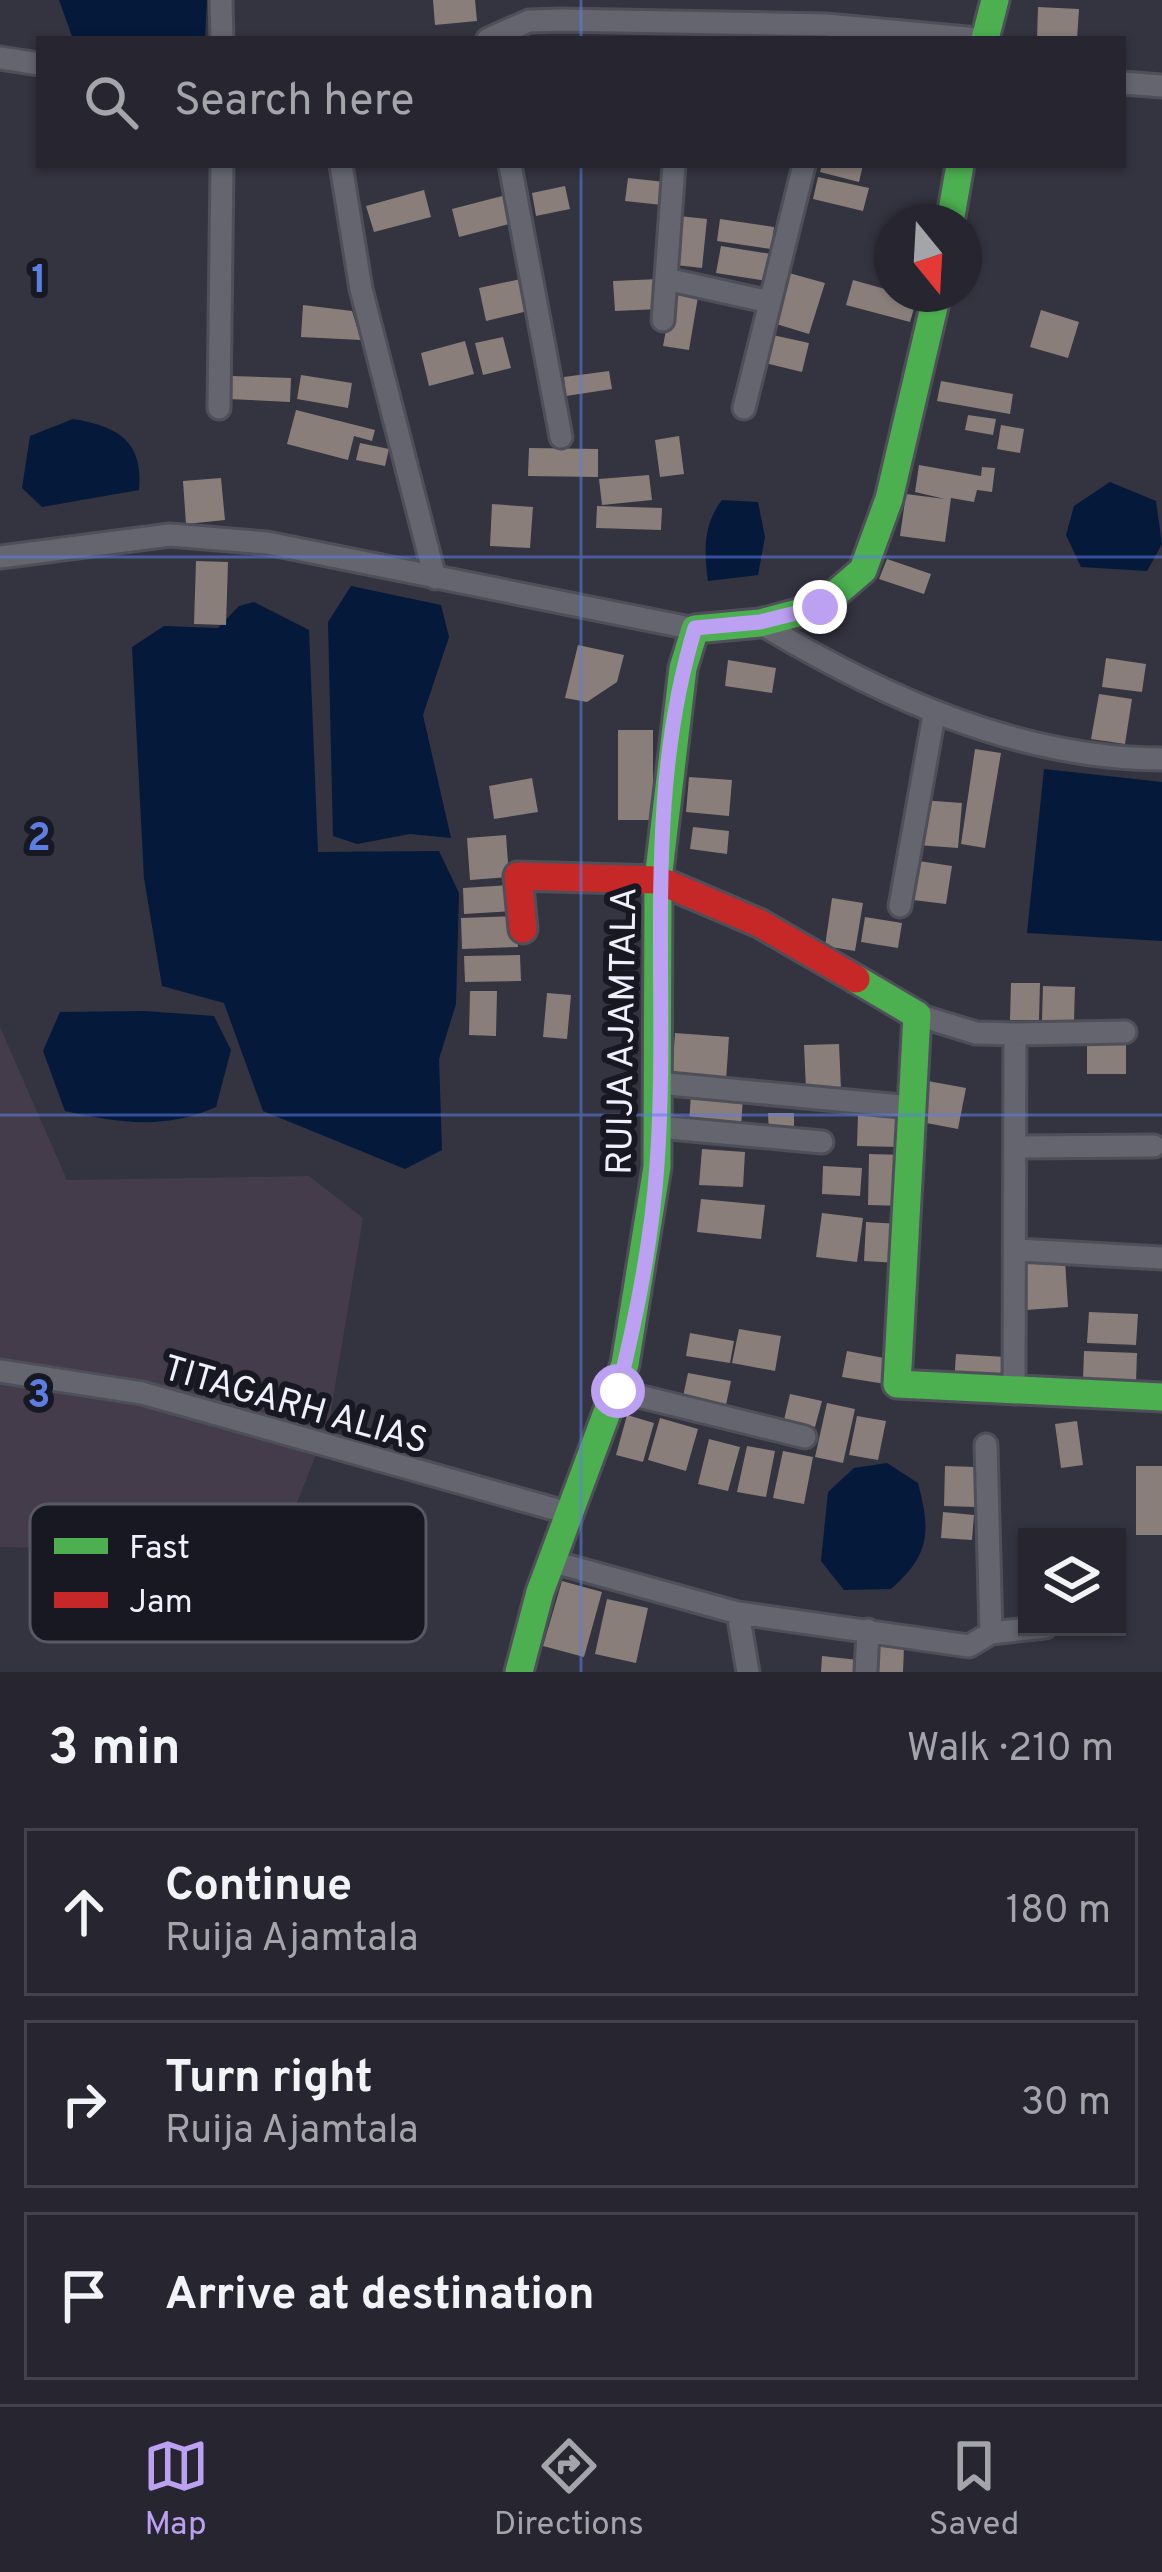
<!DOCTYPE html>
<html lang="en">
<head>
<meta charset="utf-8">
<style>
  :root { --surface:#272630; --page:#33323c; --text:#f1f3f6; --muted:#a4a5ab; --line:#43434c; --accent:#bca0f2 }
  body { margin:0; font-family:Overpass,sans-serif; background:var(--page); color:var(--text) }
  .controls { position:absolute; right:36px; bottom:36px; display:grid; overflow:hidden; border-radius:0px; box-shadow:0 3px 9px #0004 }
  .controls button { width:108px; height:108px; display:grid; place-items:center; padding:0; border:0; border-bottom:3px solid var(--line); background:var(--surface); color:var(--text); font:60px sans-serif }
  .compass { position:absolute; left:874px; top:204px; width:108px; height:108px; border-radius:50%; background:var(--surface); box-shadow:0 3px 9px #0004; rotate:162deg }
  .stop { position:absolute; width:36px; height:36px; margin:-27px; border:9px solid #bca0f2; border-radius:50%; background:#fff }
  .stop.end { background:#bca0f2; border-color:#fff; box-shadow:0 3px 12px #0008 }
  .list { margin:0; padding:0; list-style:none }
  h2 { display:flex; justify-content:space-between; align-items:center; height:156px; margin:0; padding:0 48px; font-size:51px }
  h2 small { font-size:39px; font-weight:400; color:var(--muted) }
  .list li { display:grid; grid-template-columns:78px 1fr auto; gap:36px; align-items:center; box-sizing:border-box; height:168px; margin:0 24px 24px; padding:0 24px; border:3px solid var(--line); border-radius:0px }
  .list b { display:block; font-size:45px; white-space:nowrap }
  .list p { margin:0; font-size:39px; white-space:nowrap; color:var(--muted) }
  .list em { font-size:39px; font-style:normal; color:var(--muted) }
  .icon { flex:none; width:66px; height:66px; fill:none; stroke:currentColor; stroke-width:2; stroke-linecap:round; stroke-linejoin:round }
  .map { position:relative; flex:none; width:1162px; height:1672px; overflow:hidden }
  .search { position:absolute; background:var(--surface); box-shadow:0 3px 9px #0004; left:36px; right:36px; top:36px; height:132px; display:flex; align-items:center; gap:30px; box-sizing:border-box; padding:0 42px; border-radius:0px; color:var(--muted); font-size:45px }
  .sheet { height:732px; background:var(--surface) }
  nav { display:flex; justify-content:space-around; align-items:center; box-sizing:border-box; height:168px; border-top:3px solid var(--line); background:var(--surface); font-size:33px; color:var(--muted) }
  nav a { display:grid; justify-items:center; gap:6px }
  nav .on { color:var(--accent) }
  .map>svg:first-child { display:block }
  .industrial { fill:#443c4b }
  .water { fill:#05193b }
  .building { fill:#897e79 }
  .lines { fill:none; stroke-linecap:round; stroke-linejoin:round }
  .street-casing { stroke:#4f4f5a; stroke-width:27 }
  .fast-casing { stroke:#4f4f5a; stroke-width:33 }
  .jam-casing { stroke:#4f4f5a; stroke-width:33 }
  .street { stroke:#656570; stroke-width:21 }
  .fast { stroke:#4caf50; stroke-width:27 }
  .jam { stroke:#c62828; stroke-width:27 }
  .route { stroke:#bca0f2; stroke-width:15 }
  .grid { fill:none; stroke:#5c7ee3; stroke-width:3; stroke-opacity:0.55 }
  .labels { text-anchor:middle; stroke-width:12; stroke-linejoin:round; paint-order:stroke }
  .street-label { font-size:36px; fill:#efeffe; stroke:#181822 }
  .key { fill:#181822; stroke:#585864; stroke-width:3 }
  .key-label { font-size:33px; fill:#efeffe }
  .grid-label { font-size:39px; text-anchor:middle; font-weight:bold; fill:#5c7ee3; stroke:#181822; stroke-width:12; stroke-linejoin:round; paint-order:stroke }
</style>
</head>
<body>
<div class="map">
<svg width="1162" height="1672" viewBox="0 0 1162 1672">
  <rect width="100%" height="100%" fill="#343340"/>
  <!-- industrial -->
  <path class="industrial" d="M0 1027 67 1180 309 1176 363 1218 329 1422 277 1553 0 1547Z"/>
  <!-- water -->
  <path class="water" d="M59 0H207L205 39H73Z
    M73 419C116 426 144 440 139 490L42 507 22 488 30 436Z
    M1110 482 1156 501 1162 544 1147 571 1081 567 1066 535 1074 506Z
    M722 500 758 502 765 537 758 575 708 581C704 552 703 524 722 500Z
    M351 586 441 605 449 637 423 715 451 838 410 834 357 844 333 836 328 622Z
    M254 602 309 630 318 852 439 851 459 893 456 1004 439 1059 442 1150 405 1169 263 1111 224 1003 162 986 144 878 132 647 164 626 218 628 239 606Z
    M1044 769 1162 782V941L1027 933Z
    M145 1011 214 1016 231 1050 216 1107C164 1130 120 1123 65 1111L43 1051 60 1012Z
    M887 1463 918 1483C931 1532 930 1555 891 1589L844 1590 821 1561 828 1492 854 1468Z"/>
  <!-- building -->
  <path class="building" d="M433 0H475L477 21 435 25Z
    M1038 7 1079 9 1077 39H1037Z
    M822 165H863L859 182 820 172Z
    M818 177 869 188 863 211 813 199Z
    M628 178 665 182 662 205 625 201Z
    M565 186 570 209 536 216 532 193Z
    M424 190 431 217 374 232 366 206Z
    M506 195 513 223 459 237 452 209Z
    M679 216 707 219 702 268 675 265Z
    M720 219 774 227 771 249 717 241Z
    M721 246 771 254 767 281 716 273Z
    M789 273 825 283 809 334 773 323Z
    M521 279 528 311 486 321 479 288Z
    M659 279 660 309 615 311 613 281Z
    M853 280 917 298 910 322 846 305Z
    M674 287 699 291 689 350 663 346Z
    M303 305 352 311 361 340 301 337Z
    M1041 310 1079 322 1068 358 1030 347Z
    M768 334 809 343 802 372 761 362Z
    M503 337 511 368 483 375 475 343Z
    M465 341 474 374 429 386 421 353Z
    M609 371 612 389 566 396 564 377Z
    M301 375 352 383 348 408 297 399Z
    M230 376 291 378 290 402 228 399Z
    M941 381 1013 394 1010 414 937 401Z
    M296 410 375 430 372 441 354 436 348 460 287 444Z
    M968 415 996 419 993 435 965 430Z
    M1001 425 1024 429 1020 453 997 449Z
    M679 436 684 474 660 477 655 440Z
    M360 443 389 449 385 466 356 460Z
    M529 448 598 449V477L528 476Z
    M919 465 981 476 982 467 995 468 992 492 977 490 974 502 951 498 945 542 900 536 906 494 945 499 915 492Z
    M649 475 652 500 602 505 599 479Z
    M221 478 225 520 186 524 183 481Z
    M492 504 533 507 530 548 490 546Z
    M597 506 662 508 661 530 596 528Z
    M887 559 931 574 924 594 879 579Z
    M196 561 228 562 226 625 194 624Z
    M578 645 624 655 617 682 587 702 565 698Z
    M1106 658 1146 664 1142 692 1102 687Z
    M728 660 776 668 772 693 725 686Z
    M1099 694 1132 699 1125 744 1091 739Z
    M618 730H653V820H618Z
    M975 749 1001 753 985 848 961 844Z
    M689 777 732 780 729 816 686 812Z
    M532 778 538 812 494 819 489 786Z
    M921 800 962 803 958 848 917 845Z
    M693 827 729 831 727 854 690 849Z
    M506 835 509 877 470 880 467 838Z
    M919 861 952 866 946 904 913 900Z
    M512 885 514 911 464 914 463 888Z
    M832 898 863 903 855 951 825 946Z
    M517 916 518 947 462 949 461 918Z
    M865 917 902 923 898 948 861 942Z
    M520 955 521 981 465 982 464 956Z
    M1011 983H1040L1039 1020H1010Z
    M1043 986 1075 987 1074 1021 1042 1020Z
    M470 991H497L496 1036 469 1035Z
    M547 993 571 995 567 1039 543 1037Z
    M675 1033 729 1037 726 1080 672 1077Z
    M1126 1041V1074H1087V1042Z
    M839 1044 841 1089 806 1090 804 1045Z
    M928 1081 966 1088 958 1129 921 1122Z
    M691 1093 743 1096 741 1128 689 1125Z
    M768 1113H794V1135H769Z
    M858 1113 900 1114 899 1147 857 1146Z
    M702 1149 745 1152 743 1187 699 1185Z
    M869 1154 906 1155 905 1206 868 1205Z
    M823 1166 862 1168 860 1196 822 1194Z
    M701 1199 765 1205 761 1239 697 1232Z
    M822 1213 863 1218 857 1262 816 1257Z
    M866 1222 900 1224 898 1263 864 1261Z
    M1065 1260 1068 1307 1026 1310 1023 1262Z
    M1089 1312 1138 1314 1136 1345 1087 1343Z
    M739 1329 781 1336 775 1371 732 1363Z
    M690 1333 734 1341 730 1363 686 1356Z
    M847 1351 889 1359 885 1384 842 1377Z
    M1084 1351 1137 1353 1136 1383 1083 1380Z
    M956 1354 1006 1357 1004 1385 954 1382Z
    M688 1373 731 1381 725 1410 682 1401Z
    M790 1394 822 1401 815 1427 784 1420Z
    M827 1403 855 1409 843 1463 815 1457Z
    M627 1415 654 1423 643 1462 616 1455Z
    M857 1416 886 1421 878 1460 849 1455Z
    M660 1418 698 1429 686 1471 648 1460Z
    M1077 1421 1083 1465 1061 1468 1055 1424Z
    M709 1439 740 1447 728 1491 698 1484Z
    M747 1446 775 1451 766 1497 737 1492Z
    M783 1451 813 1457 804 1504 773 1498Z
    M945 1466 976 1467 975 1507 944 1506Z
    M1136 1466H1162V1535H1136Z
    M943 1512 974 1515 972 1540 941 1538Z
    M562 1581 602 1592 584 1657 543 1646Z
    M607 1599 648 1608 636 1663 595 1654Z
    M869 1646 904 1647 903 1672H869Z
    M822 1656 858 1660 857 1672H821Z"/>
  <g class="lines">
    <defs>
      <path id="street" d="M221 0 222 39
        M488 39 529 21 561 20 826 25 978 39
        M0 58 39 64
        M1123 83 1162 86
        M341 165 361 289 435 578
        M510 165 561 437
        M666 279 770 302
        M663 320 674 165
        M219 408 222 165
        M744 408 804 165
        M0 557 170 535 267 543 695 629
        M760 623C881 696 1018 759 1162 759
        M900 906 934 715
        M917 1015 976 1033 1015 1034
        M658 1083 912 1107
        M658 1127 822 1142
        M1016 1147 1154 1146
        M1018 1250 1162 1258
        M0 1371 142 1393 572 1514
        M618 1391 805 1437
        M1014 1393 1015 1034 1125 1032
        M986 1445 991 1633
        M554 1562 738 1613 969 1646 991 1633 1045 1627
        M738 1613 748 1672
        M866 1672 868 1630"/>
      <path id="fast" d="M985 39 995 0
        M950 222 960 165
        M856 979 917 1015 897 1384 1162 1397
        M519 1672 540 1592 625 1364 657 1167 658 880 683 668 695 629 760 623 820 607 863 570 889 499 937 294"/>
      <path id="jam" d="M523 929 518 876 658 880 759 923 856 979"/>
    </defs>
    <!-- street casing -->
    <use href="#street" class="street-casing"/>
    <!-- fast casing -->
    <use href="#fast" class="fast-casing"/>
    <!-- jam casing -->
    <use href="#jam" class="jam-casing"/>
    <!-- street -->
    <use href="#street" class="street"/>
    <!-- fast -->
    <use href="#fast" class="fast"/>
    <!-- jam -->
    <use href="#jam" class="jam"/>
  </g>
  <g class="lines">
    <!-- route -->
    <path class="route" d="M618 1391C636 1319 652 1239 657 1165 670 986 641 804 695 628L760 622 820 607"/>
  </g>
  <!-- grid -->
  <path class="grid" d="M581 0V39M581 165V1672M0 557H1162M0 1115H1162"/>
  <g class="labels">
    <!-- street labels -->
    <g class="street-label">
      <text transform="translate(620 1031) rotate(-89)" y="13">RUIJA AJAMTALA</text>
      <text transform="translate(296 1403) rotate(16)" y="13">TITAGARH ALIAS</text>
    </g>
  </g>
  <!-- legend -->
  <rect x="30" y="1504" width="396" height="138" rx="18" class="key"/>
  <rect x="54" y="1538" width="54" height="16" fill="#4caf50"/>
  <rect x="54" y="1592" width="54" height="16" fill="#c62828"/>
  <g class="key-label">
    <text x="129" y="1558">Fast</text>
    <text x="129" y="1612">Jam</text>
  </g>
  <g class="grid-label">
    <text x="39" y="292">1</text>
    <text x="39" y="850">2</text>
    <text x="39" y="1407">3</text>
  </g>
</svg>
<div class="controls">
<button><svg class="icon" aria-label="layers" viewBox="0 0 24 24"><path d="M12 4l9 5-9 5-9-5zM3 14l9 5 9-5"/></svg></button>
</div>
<svg class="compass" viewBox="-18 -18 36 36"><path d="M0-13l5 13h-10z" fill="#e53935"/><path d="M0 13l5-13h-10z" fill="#a4a5ab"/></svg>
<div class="stop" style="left:618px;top:1391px"></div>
<div class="stop end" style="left:820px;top:607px"></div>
<div class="search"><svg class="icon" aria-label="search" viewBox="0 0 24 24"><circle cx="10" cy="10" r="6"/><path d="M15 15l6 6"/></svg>Search here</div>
</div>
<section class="sheet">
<h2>3 min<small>Walk · 210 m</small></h2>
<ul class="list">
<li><svg class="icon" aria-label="ahead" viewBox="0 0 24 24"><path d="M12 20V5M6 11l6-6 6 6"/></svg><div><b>Continue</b><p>Ruija Ajamtala</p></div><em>180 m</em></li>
<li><svg class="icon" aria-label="right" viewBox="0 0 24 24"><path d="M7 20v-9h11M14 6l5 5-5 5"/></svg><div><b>Turn right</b><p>Ruija Ajamtala</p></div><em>30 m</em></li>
<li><svg class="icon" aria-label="arrive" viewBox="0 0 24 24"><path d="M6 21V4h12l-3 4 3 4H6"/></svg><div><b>Arrive at destination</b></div></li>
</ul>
</section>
<nav>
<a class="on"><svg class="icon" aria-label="map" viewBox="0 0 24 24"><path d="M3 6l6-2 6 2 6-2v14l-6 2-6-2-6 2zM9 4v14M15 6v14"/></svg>Map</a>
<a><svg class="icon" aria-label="directions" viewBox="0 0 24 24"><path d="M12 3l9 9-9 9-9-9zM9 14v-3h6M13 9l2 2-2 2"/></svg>Directions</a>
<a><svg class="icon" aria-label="saved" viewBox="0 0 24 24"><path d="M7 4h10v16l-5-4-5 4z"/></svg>Saved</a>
</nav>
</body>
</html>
